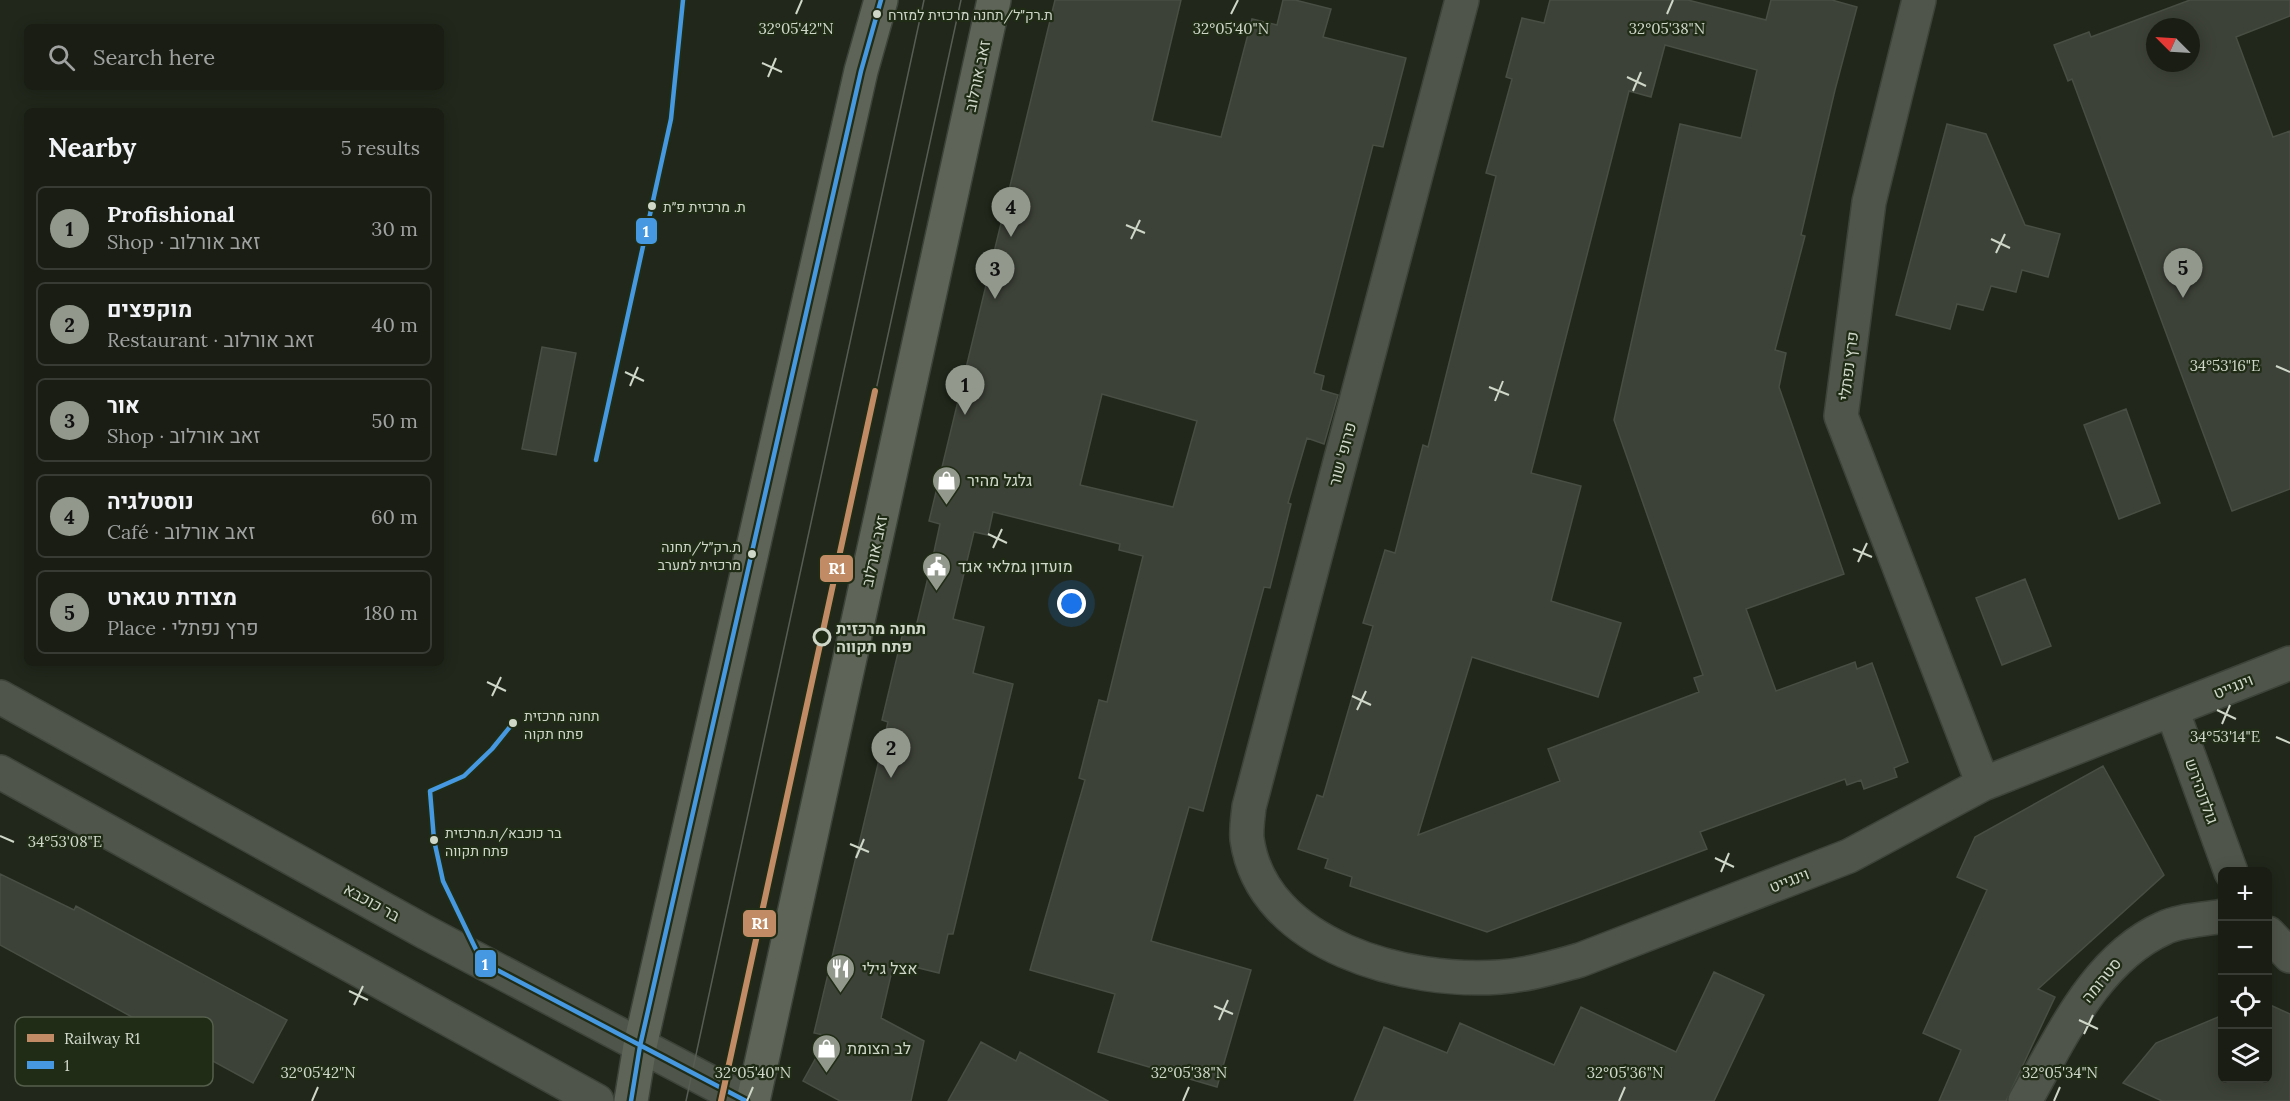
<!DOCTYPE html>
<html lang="en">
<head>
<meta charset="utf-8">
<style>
  :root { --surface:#191d14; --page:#262a22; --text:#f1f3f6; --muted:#9fa2a0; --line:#373b34; --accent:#92998c }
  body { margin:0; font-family:Lora,Heebo,serif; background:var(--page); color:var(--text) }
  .controls { position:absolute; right:18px; bottom:18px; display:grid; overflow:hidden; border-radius:9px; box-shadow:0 3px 15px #0003 }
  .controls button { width:54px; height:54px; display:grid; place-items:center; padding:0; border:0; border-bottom:2px solid var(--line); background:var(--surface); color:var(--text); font:30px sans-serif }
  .compass { position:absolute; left:2146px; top:18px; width:54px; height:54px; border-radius:50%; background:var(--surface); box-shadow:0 3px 15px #0003; rotate:294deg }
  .you { position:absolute; left:1072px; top:604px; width:21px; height:21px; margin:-15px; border:4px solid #fff; border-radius:50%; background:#1a73e8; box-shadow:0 0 0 9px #1a73e833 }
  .badge { display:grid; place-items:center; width:39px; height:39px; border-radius:50%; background:var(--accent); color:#111; font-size:20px; font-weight:700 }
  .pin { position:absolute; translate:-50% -50px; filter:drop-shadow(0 2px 3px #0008) }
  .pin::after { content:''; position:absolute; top:32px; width:21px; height:18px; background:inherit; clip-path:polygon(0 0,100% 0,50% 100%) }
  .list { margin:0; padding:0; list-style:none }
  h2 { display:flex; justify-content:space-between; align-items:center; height:78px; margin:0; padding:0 24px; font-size:26px }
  h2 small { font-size:20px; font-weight:400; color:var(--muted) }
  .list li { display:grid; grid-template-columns:39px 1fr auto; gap:18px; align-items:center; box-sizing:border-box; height:84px; margin:0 12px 12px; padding:0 12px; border:2px solid var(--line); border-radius:9px }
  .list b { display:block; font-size:22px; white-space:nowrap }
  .list p { margin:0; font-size:20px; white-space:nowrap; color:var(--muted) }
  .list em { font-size:20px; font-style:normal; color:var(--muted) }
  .icon { flex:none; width:33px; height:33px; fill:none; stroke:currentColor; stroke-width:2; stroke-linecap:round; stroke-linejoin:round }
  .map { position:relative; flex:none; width:2290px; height:1101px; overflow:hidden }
  .search { position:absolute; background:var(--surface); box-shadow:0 3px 15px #0003; left:24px; top:24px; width:420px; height:66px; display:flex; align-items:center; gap:15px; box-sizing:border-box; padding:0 21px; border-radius:9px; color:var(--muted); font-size:22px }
  .panel { position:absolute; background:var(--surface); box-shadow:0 3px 15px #0003; left:24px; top:108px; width:420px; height:558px; border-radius:9px }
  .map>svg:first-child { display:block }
  .building { fill:#3d4238; stroke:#484e43; stroke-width:1.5; fill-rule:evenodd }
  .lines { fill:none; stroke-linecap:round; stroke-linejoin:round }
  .minor-casing { stroke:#3d4339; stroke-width:36 }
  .major-casing { stroke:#3d4339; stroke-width:36 }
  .minor { stroke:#50554b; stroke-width:33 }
  .major { stroke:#5e6558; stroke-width:33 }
  .tram { stroke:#585d54; stroke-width:1.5 }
  .bus-1-casing { stroke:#202c16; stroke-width:9 }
  .bus-1 { stroke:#4699e1; stroke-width:4.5 }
  .rail-1-casing { stroke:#202c16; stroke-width:10 }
  .rail-1 { stroke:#c18c65; stroke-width:6 }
  .ticks { fill:none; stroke:#cfd7c9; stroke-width:2 }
  .bus-dot { fill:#cfd7c9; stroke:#202c16; stroke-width:2 }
  .stop-dot { fill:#202c16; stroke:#cfd7c9; stroke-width:3 }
  .labels { text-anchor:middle; stroke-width:4.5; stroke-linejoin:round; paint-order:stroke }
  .bus-label { font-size:14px; fill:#cfd7c9; stroke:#202c16; text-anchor:start }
  .street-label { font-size:16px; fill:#cfd7c9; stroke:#202c16 }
  .poi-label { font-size:16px; fill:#cfd7c9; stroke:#202c16; text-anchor:start }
  .stop-label { font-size:16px; font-weight:bold; fill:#cfd7c9; stroke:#202c16; text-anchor:start }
  .key { fill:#202c16; stroke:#555f4c; stroke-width:1.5 }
  .key-label { font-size:16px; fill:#cfd7c9 }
  .ticks-label { font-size:15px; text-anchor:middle; fill:#cfd7c9; stroke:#202c16; stroke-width:4.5; stroke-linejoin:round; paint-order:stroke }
  .line-badge { stroke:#202c16; stroke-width:2 }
  .badge-label { font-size:16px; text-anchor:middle; font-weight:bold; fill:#fff }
</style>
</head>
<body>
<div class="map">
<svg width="2290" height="1101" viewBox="0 0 2290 1101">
  <rect width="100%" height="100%" fill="#21271b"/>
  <!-- building -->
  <path class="building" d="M1055 0H1181L1152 121 1221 137 1252 19 1277 25 1283 0H1295L1331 9 1323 37 1406 58 1383 147 1373 145 1314 373 1324 376 1321 390 1338 395 1324 444 1307 438 1288 503 1291 504 1270 588 1264 587 1203 811 1189 807 1151 941 1251 970 1217 1087 1098 1052 1115 994 1030 970 1085 780 1079 778 1099 700 1107 702 1143 556 1119 550 1120 544 993 512 988 535 974 532 953 619 984 627 973 673 1013 684 953 934H948L939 973 894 962 881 1018 924 1041 911 1101H840L803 1081 828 1036 814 1033 888 722 882 720 903 632 914 635 932 561 940 524 929 521ZM1102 394 1197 421 1173 507 1080 485Z
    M1550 0H1688L1766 20 1771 0H1832L1857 7 1835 90 1801 235 1805 236 1775 350 1786 353 1779 387 1844 574 1746 609 1776 691 1855 662 1857 669 1872 663 1908 762 1894 768 1897 777 1864 789 1861 780 1847 785 1845 779 1700 832 1707 849 1487 932 1350 886 1352 877 1325 868 1328 859 1298 849 1317 795 1323 797 1373 626 1363 623 1385 550 1395 553 1423 445 1428 447 1496 176 1486 173 1512 79 1506 77 1522 18 1544 23ZM1665 45 1757 70 1741 138 1680 124 1614 420 1703 675 1694 678 1699 692 1548 749 1560 781 1418 835 1472 657 1598 697 1621 623 1551 601 1581 486 1531 473 1629 91 1651 97Z
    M2190 0H2290V16L2236 37 2273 137 2290 131V489L2232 511 2072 79 2068 81 2054 45 2089 32 2091 37ZM2155 27H2191V63H2155Z
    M1947 124 1986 134 2025 225 2060 234 2048 277 2022 270 2016 292 1991 286 1983 310 1957 304 1950 329 1896 315Z
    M542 347 576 353 556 455 522 449Z
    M2126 409 2160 503 2119 519 2084 425Z
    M2025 579 2051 646 2002 665 1976 598Z
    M2103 766 2164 875 2038 989 2055 997 2006 1101H1939L1961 1050 1923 1033 1987 890 1957 877 1975 837Z
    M0 874 74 910 76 906 287 1020 253 1083 0 945Z
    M1714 972 1764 995 1714 1101H1354L1384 1027 1447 1053 1460 1023 1554 1065 1581 1007 1676 1052Z
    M2268 1004 2290 1014V1101H2162L2123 1083 2156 1043 2223 1015V1078H2268Z
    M981 1042 1016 1061 1020 1052 1108 1101H948Z"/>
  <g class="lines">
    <defs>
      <path id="minor" d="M1462 0 1249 807C1248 817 1246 829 1247 839 1262 947 1409 984 1500 977 1528 975 1554 967 1580 960L1849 856 1983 784 2290 663
        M1919 0 1869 202 1841 416 1983 784
        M0 697 425 932 746 1101
        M2172 710 2231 872
        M0 772 597 1101
        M2268 933 2290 956
        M2025 1101C2061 1038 2095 959 2164 928 2180 920 2204 920 2222 916"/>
      <path id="major" d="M631 1101 640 1046 861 71 881 0
        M753 1101 994 0"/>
    </defs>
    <!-- minor casing -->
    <use href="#minor" class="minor-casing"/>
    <!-- major casing -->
    <use href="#major" class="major-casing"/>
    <!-- minor -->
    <use href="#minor" class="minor"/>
    <!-- major -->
    <use href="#major" class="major"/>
    <!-- tram -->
    <path class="tram" d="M686 1101 924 0
      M721 1101 961 0"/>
    <defs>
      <path id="bus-1" d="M596 460 671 119 683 0
        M513 723 492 749 464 776 430 791 434 840 443 881 482 962 746 1101
        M631 1101 640 1046 861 71 881 0"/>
    </defs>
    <!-- bus-1 casing -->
    <use href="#bus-1" class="bus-1-casing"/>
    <!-- bus-1 -->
    <use href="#bus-1" class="bus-1"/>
    <defs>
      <path id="rail-1" d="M721 1101 875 391"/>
    </defs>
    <!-- rail-1 casing -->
    <use href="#rail-1" class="rail-1-casing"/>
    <!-- rail-1 -->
    <use href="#rail-1" class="rail-1"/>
  </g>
  <!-- ticks -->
  <path class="ticks" d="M796 14 802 0M1231 14 1238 0M1667 14 1673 0M762 63 782 72M768 77 776 58M1627 77 1646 86M1633 91 1641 72M1126 225 1145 233M1131 239 1140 220M1991 239 2010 248M1996 253 2005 234M2276 366 2290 372M625 372 644 381M630 386 638 367M1489 387 1509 395M1495 401 1503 381M988 534 1007 543M993 548 1002 529M1853 549 1872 557M1858 562 1867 543M487 682 506 691M492 696 501 677M1352 696 1371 705M1357 710 1366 691M2217 710 2236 719M2222 724 2230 705M2276 737 2290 743M0 836 14 842M850 844 869 852M856 858 864 839M1715 858 1734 867M1721 872 1729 853M349 991 368 1000M354 1005 363 986M1214 1006 1233 1014M1219 1020 1228 1000M2079 1020 2098 1029M2084 1034 2093 1015M312 1101 318 1087M747 1101 753 1087M1183 1101 1189 1087M1619 1101 1625 1087M2054 1101 2060 1087"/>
  <!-- icons -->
  <defs>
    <symbol id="shop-pin" viewBox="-11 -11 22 30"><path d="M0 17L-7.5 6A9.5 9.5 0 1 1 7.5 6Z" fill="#92998c" stroke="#202c16"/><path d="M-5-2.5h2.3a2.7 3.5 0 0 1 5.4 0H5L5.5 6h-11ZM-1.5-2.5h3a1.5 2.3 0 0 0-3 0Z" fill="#fff"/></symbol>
    <symbol id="civic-pin" viewBox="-11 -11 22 30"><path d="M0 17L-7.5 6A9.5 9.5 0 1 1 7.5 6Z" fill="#92998c" stroke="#202c16"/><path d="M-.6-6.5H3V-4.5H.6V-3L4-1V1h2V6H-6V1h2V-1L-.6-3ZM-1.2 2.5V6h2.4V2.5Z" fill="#fff"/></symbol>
    <symbol id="restaurant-pin" viewBox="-11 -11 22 30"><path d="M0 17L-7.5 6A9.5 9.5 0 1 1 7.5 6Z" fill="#92998c" stroke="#202c16"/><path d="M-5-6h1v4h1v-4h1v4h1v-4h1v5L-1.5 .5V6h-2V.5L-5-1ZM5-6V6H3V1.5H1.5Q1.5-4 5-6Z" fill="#fff"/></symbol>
  </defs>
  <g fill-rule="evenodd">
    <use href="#shop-pin" x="930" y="464" width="33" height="45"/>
    <use href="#civic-pin" x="920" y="550" width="33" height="45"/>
    <use href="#restaurant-pin" x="824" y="952" width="33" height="45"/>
    <use href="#shop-pin" x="810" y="1032" width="33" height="45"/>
  </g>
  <!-- markers -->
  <g class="bus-dot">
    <circle cx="877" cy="14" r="5"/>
    <circle cx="652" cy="206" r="5"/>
    <circle cx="752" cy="554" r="5"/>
    <circle cx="513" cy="723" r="5"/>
    <circle cx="434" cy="840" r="5"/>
  </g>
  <circle class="stop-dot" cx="822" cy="637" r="8"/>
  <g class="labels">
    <!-- bus labels -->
    <g class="bus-label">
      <text x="888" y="20">ת.רק״ל/תחנה מרכזית למזרח</text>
      <text x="663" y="212">ת. מרכזית פ״ת</text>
      <text x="741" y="552" text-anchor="end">ת.רק״ל/תחנה<tspan x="741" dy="18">מרכזית למערב</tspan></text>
      <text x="524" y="721">תחנה מרכזית<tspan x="524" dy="18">פתח תקוה</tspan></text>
      <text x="445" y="838">בר כוכבא/ת.מרכזית<tspan x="445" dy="18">פתח תקווה</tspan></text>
    </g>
    <!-- street labels -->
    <g class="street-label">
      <text transform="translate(977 76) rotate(-78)" y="6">זאב אורלוב</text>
      <text transform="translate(1848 366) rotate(-83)" y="6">פרץ נפתלי</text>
      <text transform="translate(1342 454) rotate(-75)" y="6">פרופ' שור</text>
      <text transform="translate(874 551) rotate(-78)" y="6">זאב אורלוב</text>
      <text transform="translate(2233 686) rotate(-22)" y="6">וינגייט</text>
      <text transform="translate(2202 791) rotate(70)" y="6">גולדנהירש</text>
      <text transform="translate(1789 880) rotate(-21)" y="6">וינגייט</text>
      <text transform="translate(372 902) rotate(29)" y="6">בר כוכבא</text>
      <text transform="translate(2101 980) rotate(-51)" y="6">סטרומה</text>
    </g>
    <!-- poi labels -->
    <g class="poi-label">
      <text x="967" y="486">גלגל מהיר</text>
      <text x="958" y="572">מועדון גמלאי אגד</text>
      <text x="862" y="974">אצל גילי</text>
      <text x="847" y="1054">לב הצומת</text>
    </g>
    <!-- stop labels -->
    <g class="stop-label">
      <text x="836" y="634">תחנה מרכזית<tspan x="836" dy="18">פתח תקווה</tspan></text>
    </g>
  </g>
  <!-- legend -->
  <rect x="15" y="1017" width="198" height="69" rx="9" class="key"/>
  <rect x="27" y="1034" width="27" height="8" fill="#c18c65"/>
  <rect x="27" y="1061" width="27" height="8" fill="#4699e1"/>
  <g class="key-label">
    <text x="64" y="1044">Railway R1</text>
    <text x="64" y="1071">1</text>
  </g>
  <g class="ticks-label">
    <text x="796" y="34">32°05'42"N</text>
    <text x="1231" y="34">32°05'40"N</text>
    <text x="1667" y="34">32°05'38"N</text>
    <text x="2225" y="371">34°53'16"E</text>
    <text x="2225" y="742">34°53'14"E</text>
    <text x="65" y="847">34°53'08"E</text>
    <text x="318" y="1078">32°05'42"N</text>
    <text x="753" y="1078">32°05'40"N</text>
    <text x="1189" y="1078">32°05'38"N</text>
    <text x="1625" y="1078">32°05'36"N</text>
    <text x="2060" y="1078">32°05'34"N</text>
  </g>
  <g class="line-badge">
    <rect x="635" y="217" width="23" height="28" rx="6" fill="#4699e1"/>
    <rect x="819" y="554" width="35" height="29" rx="6" fill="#c18c65"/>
    <rect x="742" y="909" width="35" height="29" rx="6" fill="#c18c65"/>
    <rect x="474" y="949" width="23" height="29" rx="6" fill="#4699e1"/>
  </g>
  <g class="badge-label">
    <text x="646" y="237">1</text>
    <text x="837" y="574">R1</text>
    <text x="760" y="929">R1</text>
    <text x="485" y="970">1</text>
  </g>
</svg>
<div class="controls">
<button>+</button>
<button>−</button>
<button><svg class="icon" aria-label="locate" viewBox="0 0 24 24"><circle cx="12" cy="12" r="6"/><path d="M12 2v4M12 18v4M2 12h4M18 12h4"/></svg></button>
<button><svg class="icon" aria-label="layers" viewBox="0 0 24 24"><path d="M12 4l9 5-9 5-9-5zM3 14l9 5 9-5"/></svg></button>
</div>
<svg class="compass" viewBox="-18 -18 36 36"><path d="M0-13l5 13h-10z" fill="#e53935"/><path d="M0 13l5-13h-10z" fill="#9fa2a0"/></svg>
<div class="you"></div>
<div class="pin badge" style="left:965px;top:415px">1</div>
<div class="pin badge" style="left:891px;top:778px">2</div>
<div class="pin badge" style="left:995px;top:299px">3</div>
<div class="pin badge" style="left:1011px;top:237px">4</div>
<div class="pin badge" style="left:2183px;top:298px">5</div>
<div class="search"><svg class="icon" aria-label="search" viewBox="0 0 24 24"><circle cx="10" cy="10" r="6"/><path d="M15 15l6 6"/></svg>Search here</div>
<section class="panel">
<h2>Nearby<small>5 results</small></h2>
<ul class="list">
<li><span class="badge">1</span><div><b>Profishional</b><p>Shop · זאב אורלוב</p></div><em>30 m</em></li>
<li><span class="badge">2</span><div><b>מוקפצים</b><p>Restaurant · זאב אורלוב</p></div><em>40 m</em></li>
<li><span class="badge">3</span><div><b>אור</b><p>Shop · זאב אורלוב</p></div><em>50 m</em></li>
<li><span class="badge">4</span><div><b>נוסטלגיה</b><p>Café · זאב אורלוב</p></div><em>60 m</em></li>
<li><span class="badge">5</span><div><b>מצודת טגארט</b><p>Place · פרץ נפתלי</p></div><em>180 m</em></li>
</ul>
</section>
</div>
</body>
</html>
